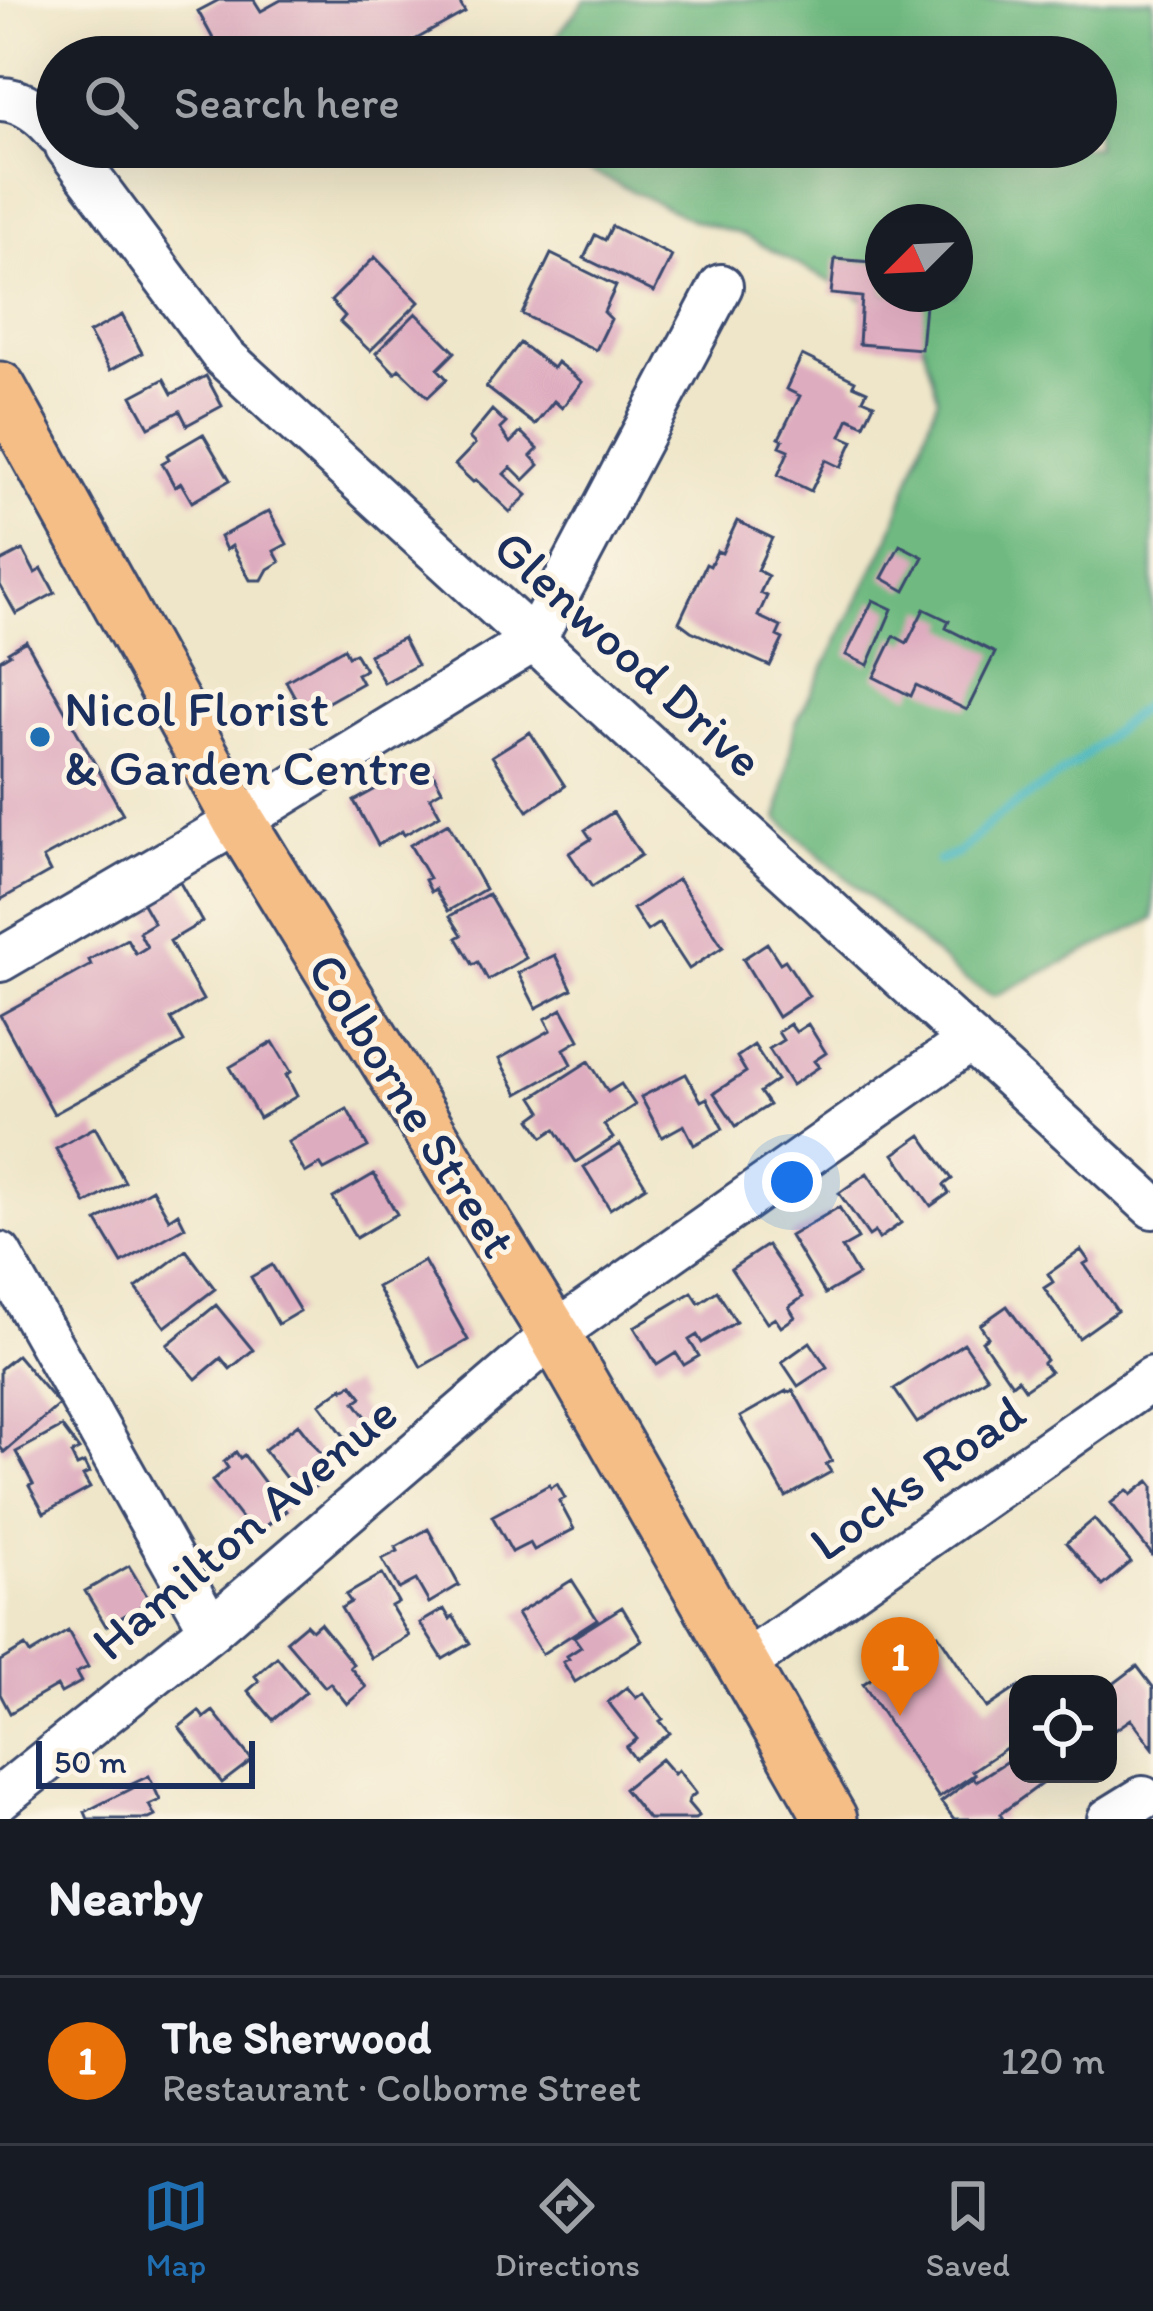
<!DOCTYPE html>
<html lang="en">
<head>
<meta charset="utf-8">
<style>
  :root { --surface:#171b24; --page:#20242c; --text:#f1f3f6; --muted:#9ea1a6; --line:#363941; --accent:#1f6fb2 }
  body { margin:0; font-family:Itim,sans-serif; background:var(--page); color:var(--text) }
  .controls { position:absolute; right:36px; bottom:36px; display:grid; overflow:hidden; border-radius:24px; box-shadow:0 12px 48px #0002 }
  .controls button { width:108px; height:108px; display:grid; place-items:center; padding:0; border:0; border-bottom:3px solid var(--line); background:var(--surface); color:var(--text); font:60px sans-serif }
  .compass { position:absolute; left:865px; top:204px; width:108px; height:108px; border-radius:50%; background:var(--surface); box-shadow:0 12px 48px #0002; rotate:246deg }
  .scale { position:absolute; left:36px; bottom:30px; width:219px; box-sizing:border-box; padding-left:12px; border:6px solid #1b2f5e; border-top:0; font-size:33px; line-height:42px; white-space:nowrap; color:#1b2f5e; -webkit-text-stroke:9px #fcf5e5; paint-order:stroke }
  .you { position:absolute; left:792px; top:1182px; width:42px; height:42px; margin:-30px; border:9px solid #fff; border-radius:50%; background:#1a73e8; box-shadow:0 0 0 18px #1a73e833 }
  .badge { display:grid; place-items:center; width:78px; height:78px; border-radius:50%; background:var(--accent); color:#fff; font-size:39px; font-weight:700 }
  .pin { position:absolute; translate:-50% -99px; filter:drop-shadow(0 3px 6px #0008) }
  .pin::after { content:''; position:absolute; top:63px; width:42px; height:36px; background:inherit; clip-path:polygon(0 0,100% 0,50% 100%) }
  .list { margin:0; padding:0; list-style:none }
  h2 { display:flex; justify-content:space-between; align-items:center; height:156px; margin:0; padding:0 48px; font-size:51px }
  h2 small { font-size:39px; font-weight:400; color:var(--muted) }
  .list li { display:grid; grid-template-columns:78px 1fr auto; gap:36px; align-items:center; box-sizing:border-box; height:168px; padding:0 48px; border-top:3px solid var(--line) }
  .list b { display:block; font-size:45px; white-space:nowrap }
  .list p { margin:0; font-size:39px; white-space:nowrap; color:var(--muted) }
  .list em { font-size:39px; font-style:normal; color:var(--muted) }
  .icon { flex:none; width:66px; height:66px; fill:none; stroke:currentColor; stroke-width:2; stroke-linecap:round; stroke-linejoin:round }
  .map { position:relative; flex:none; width:1153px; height:1819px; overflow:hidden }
  .search { position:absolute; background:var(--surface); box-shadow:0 12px 48px #0002; left:36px; right:36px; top:36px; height:132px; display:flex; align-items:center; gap:30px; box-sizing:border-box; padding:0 42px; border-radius:66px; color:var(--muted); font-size:45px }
  .sheet { height:324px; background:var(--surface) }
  nav { display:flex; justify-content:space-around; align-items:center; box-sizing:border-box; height:168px; border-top:3px solid var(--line); background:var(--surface); font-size:33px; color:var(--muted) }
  nav a { display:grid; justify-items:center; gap:6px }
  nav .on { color:var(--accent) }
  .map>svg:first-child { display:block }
  .forest { fill:#70ba81; stroke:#467470; stroke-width:3; fill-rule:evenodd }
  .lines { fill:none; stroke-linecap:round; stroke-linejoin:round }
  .stream { stroke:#46b6be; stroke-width:9 }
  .building { fill:#deacbf }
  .minor-casing { stroke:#3b4a6e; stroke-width:48 }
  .major-casing { stroke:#3b4a6e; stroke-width:57 }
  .minor { stroke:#fff; stroke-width:42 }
  .major { stroke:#f6be87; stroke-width:51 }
  .poi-dot { fill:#1f6fb2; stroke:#fcf5e5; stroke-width:4.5 }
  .labels { text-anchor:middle; stroke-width:10; stroke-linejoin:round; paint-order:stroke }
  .street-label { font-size:51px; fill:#1b2f5e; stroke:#fcf5e5 }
  .poi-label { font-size:51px; fill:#1b2f5e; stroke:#fcf5e5; text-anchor:start }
</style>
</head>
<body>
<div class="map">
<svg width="1153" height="1819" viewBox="0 0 1153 1819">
  <rect width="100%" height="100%" fill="#fcf5e5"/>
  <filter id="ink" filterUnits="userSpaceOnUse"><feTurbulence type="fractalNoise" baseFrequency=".00833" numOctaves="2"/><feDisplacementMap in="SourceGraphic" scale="24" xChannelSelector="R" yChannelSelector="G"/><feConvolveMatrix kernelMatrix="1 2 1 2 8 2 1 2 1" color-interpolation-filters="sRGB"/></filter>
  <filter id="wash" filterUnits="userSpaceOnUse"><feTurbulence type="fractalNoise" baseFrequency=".004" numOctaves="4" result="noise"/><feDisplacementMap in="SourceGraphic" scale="48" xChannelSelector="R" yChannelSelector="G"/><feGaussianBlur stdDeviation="2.7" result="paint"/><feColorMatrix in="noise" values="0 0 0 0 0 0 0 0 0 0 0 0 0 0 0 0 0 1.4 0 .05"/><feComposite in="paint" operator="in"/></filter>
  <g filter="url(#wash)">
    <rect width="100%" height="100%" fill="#efe6c9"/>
    <!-- forest -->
    <path class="forest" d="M585 0H1153V919L994 996 965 980 778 819 795 725 890 537 938 397 923 344 868 302 741 234 695 221 540 147H1096V57H540ZM883 222H955V294H883Z"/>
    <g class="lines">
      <!-- stream -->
      <path class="stream" d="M939 861 959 853 997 817 1074 765 1153 698"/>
    </g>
    <g id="blocks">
      <!-- building -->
      <path class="building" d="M219 0H254L261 11 281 0H458L465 12 384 57H223L198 11Z
        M612 226 672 256 654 292 584 258 595 235 605 240Z
        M551 254 616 286 604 312 611 319 596 350 522 314Z
        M375 257 419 302 370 351 340 322 345 316 331 301Z
        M835 259 883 263V294H926L921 349 859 344 862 297 831 294Z
        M416 313 455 352 438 369 447 379 428 397 399 369 395 373 376 353Z
        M122 315 142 353 110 370 89 333Z
        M520 343 553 368 557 362 582 382 562 408 554 401 535 425 486 387Z
        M802 355 855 381 853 385 867 391 863 399 874 404 864 425 849 418 841 436 853 441 841 467 826 460 811 491 778 475 789 450 780 446 783 440 779 438 800 396 786 389Z
        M206 376 222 406 187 425 180 411 149 427 132 396 164 379 172 394Z
        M492 410 506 423 500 429 510 443 521 432 538 449 531 456 539 465 524 480 511 467 504 474 527 495 510 512 476 480 473 482 455 465 475 444 469 438Z
        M203 434 230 480 192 502 181 483 175 487 162 463 169 459 167 455Z
        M269 511 287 544 274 551 280 562 268 569 262 580H250L232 546 226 550 220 537Z
        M737 521 772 538 757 570 768 576 760 593 767 596 758 616 781 627 777 636 783 639 770 666 691 631 679 622 706 564 710 566 717 551 722 553Z
        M900 545 923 557 905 591 882 578Z
        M23 550 35 573 42 569 55 593 16 614 0 585V562Z
        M873 600 892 609 868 665 846 655Z
        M924 609 949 621 946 628 995 653 967 710 916 685 911 696 874 677 894 636 907 643Z
        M403 638 417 665 384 683 369 655Z
        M26 641 123 814 43 858 50 872 0 900V660L10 654 8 652Z
        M344 648 348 656 355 653 365 670 357 674 362 683 305 715 286 681Z
        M530 732 565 786 528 811 492 756Z
        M429 766 442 790 430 797 440 815 404 835 402 831 378 845 354 801 414 768 417 773Z
        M613 812 641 855 592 887 569 853 591 839 585 830Z
        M448 823 485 889 448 911 435 889 431 892 425 880 429 878 410 845Z
        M678 879 723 947 689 969 659 923 647 931 633 909Z
        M179 881 202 922 170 941 203 1000 171 1019 184 1042 54 1114 0 1015 91 965 89 960 127 939 136 954 147 947 139 932 154 923 142 902Z
        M488 894 526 958 488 980 478 962 473 965 457 938 462 935 450 916Z
        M767 943 780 963 785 960 809 996 778 1017 743 959Z
        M555 955 572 989 536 1008 518 973Z
        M562 1009 579 1040 564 1049 572 1064 518 1094 499 1059 551 1030 545 1019Z
        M790 1024 796 1032 808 1024 826 1053 814 1061 819 1067 792 1085 769 1049 783 1040 778 1032Z
        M273 1042 291 1072 286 1075 297 1096 259 1118 230 1067Z
        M754 1045 777 1080 760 1092 769 1105 736 1126 714 1093 746 1072 737 1057Z
        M589 1061 608 1092 621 1084 635 1105 604 1125 613 1138 576 1162 555 1129 543 1137 531 1119 542 1111 533 1097Z
        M686 1074 701 1101 707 1098 723 1129 694 1145 684 1125 662 1137 641 1097Z
        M347 1109 368 1147 324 1170 320 1164 305 1173 288 1142Z
        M95 1127 125 1182 86 1204 56 1149Z
        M921 1135 952 1179 944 1185 949 1193 931 1206 894 1154Z
        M620 1144 646 1186 610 1209 584 1167Z
        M867 1173 901 1223 879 1239 875 1232 869 1236 839 1193Z
        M374 1174 397 1214 356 1238 333 1198Z
        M152 1189 169 1219 178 1213 185 1227 122 1263 97 1221Z
        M839 1207 858 1239 842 1248 858 1275 825 1294 790 1236Z
        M767 1245 803 1297 789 1307 795 1317 781 1327 775 1318 767 1323 731 1269Z
        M186 1250 215 1289 165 1327 136 1288Z
        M1081 1250 1089 1261 1084 1264 1117 1311 1079 1338 1044 1288 1053 1282 1048 1274Z
        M424 1261 468 1340 421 1367 377 1287Z
        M272 1265 300 1311 278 1324 251 1277Z
        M717 1291 736 1322 702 1343 697 1335 689 1340 699 1356 684 1365 676 1353 657 1365 634 1327 692 1292 699 1303Z
        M216 1305 253 1350 230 1369 221 1358 196 1379 167 1345Z
        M1007 1306 1046 1360 1043 1363 1050 1372 1025 1389 1018 1379 1012 1384 982 1341 988 1337 980 1325Z
        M810 1342 827 1367 798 1386 782 1362Z
        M964 1343 987 1377 917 1423 894 1389Z
        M17 1355 59 1405 4 1452 0 1447V1369Z
        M352 1384 362 1397 355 1402 379 1434 359 1450 353 1442 350 1444 320 1404 343 1387 344 1389Z
        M793 1390 832 1461 826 1464 831 1472 786 1497 740 1417 786 1391 787 1393Z
        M298 1424 329 1464 326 1466 332 1474 305 1494 301 1488 296 1491 264 1450Z
        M62 1427 79 1450 71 1454 77 1466 84 1463 89 1473 83 1476 90 1488 44 1513 29 1486 33 1484 16 1452Z
        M236 1452 240 1458 244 1455 286 1511 254 1535 212 1481 228 1468 224 1462Z
        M1149 1481 1153 1486V1556L1111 1503 1127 1490 1131 1495Z
        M557 1484 565 1498 559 1501 574 1529 534 1550 530 1543 512 1552 492 1516 549 1485 551 1488Z
        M1094 1519 1131 1562 1103 1586 1066 1543Z
        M428 1529 459 1585 429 1603 416 1580 399 1589 382 1559 398 1551 396 1547Z
        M129 1566 150 1601 106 1626 85 1591Z
        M382 1574 398 1602 391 1606 409 1636 371 1658 341 1608 351 1602 346 1595Z
        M572 1580 597 1619 542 1654 517 1614Z
        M622 1607 642 1640 575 1682 563 1662 569 1659 567 1656 581 1647 574 1637Z
        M444 1609 450 1619 453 1616 470 1643 443 1659 420 1623Z
        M320 1623 353 1664 350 1667 366 1687 347 1704 330 1683 325 1687 286 1641 306 1624 312 1630Z
        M68 1631 88 1667 76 1673 81 1682 61 1693 57 1686 10 1713 0 1694V1661L25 1646 30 1654Z
        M938 1634 987 1708 1018 1687V1740L972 1771 975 1774 939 1798 863 1684Z
        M277 1657 306 1692 273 1720 248 1691 259 1681 255 1676Z
        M1137 1666 1153 1687V1748L1131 1719 1108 1735V1688Z
        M627 1687 636 1698 643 1693 663 1719 660 1721 670 1733 635 1759 626 1747 637 1739 608 1702Z
        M199 1711 204 1718 213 1711 252 1760 222 1783 179 1727Z
        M1018 1754V1774H1055L1000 1814 1003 1819H954L941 1802 973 1778 976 1781Z
        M661 1759 674 1774 678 1770 696 1793 689 1799 688 1803 699 1816 695 1819H648L624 1789Z
        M149 1776 160 1800 149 1805 155 1816 149 1819H88L85 1812 134 1787 132 1784Z"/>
    </g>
  </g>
  <g filter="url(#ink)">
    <use href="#blocks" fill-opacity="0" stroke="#3b4a6e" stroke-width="3"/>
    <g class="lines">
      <defs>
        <path id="minor" d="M0 99C22 99 44 115 57 133
          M67 147 223 356 1153 1207
          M0 960 239 821 534 640 721 286
          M0 1254 211 1629
          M743 1665 1153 1378
          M0 1798 211 1629 554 1334 971 1040
          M1109 1819 1143 1798"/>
        <path id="major" d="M0 388 239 821 554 1334 831 1819"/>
      </defs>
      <!-- minor casing -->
      <use href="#minor" class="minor-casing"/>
      <!-- major casing -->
      <use href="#major" class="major-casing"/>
      <!-- minor -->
      <use href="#minor" class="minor"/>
      <!-- major -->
      <use href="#major" class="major"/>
    </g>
  </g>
  <!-- markers -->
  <circle class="poi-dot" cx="40" cy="737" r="12"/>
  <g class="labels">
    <!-- street labels -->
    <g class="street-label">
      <text transform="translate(629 653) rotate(42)" y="18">Glenwood Drive</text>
      <text transform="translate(413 1105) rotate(58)" y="18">Colborne Street</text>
      <text transform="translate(917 1477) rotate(-35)" y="18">Locks Road</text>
      <text transform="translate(244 1527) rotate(-40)" y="18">Hamilton Avenue</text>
    </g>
    <!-- poi labels -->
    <g class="poi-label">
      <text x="64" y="726">Nicol Florist<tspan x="64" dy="59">&amp; Garden Centre</tspan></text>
    </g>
  </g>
</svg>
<div class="controls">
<button><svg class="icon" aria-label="locate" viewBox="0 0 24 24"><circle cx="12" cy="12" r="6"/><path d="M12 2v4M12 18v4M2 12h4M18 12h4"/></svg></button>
</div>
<svg class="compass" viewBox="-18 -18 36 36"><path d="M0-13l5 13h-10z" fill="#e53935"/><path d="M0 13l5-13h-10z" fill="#9ea1a6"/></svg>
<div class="scale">50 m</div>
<div class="you"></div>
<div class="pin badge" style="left:900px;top:1716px;background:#e8710a">1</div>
<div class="search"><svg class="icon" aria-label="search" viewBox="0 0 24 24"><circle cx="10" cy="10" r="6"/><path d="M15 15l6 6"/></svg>Search here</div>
</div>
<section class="sheet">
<h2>Nearby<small></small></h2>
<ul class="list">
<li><span class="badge" style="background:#e8710a">1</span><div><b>The Sherwood</b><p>Restaurant · Colborne Street</p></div><em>120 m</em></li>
</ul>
</section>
<nav>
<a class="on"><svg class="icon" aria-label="map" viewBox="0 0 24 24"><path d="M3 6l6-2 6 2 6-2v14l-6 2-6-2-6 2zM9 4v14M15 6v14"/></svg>Map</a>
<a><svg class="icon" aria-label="directions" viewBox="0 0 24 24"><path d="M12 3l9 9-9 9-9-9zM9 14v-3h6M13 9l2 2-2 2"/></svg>Directions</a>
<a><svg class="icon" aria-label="saved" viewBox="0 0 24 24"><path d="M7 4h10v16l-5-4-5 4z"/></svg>Saved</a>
</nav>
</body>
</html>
